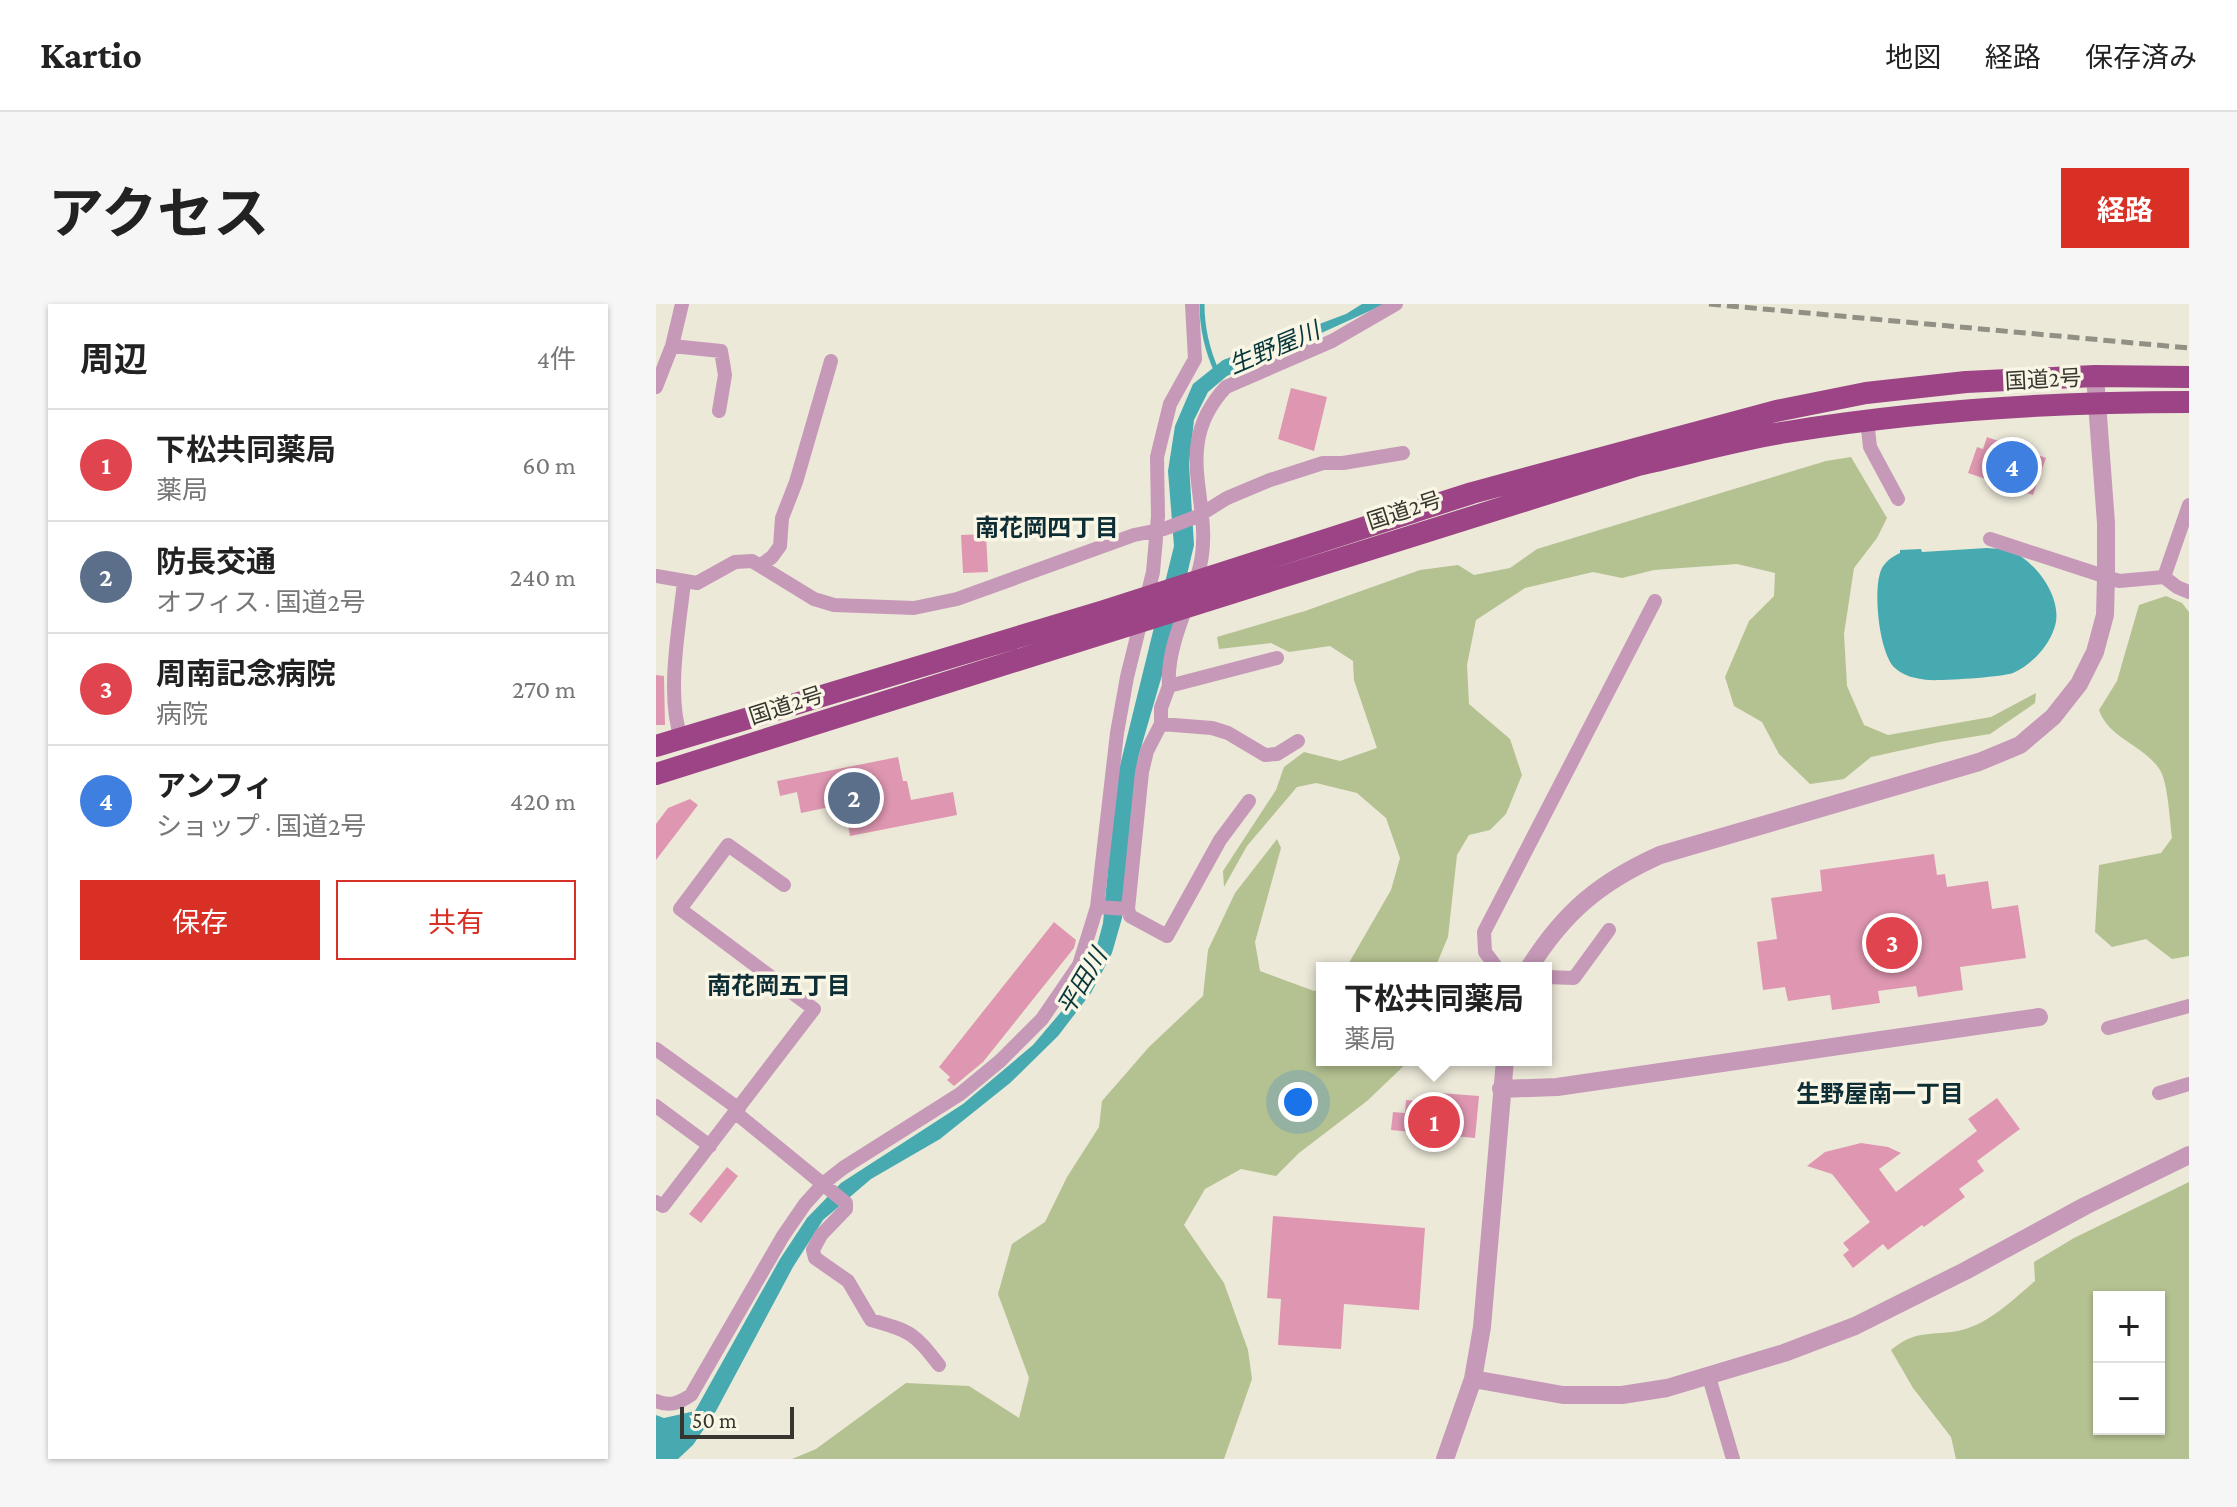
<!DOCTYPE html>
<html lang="ja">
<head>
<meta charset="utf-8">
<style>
  :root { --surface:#fff; --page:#f6f6f6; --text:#222; --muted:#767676; --line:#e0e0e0; --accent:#d93025 }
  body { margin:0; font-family:"Crimson Pro","Noto Sans JP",serif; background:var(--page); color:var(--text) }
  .controls { position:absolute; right:24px; bottom:24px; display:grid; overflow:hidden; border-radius:0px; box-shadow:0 2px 6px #0004 }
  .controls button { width:72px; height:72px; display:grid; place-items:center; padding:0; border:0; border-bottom:2px solid var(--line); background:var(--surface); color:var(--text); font:40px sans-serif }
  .scale { position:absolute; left:24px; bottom:20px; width:114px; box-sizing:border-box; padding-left:8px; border:4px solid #36352f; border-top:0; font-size:22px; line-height:28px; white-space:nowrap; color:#36352f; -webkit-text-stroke:6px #f9f6e6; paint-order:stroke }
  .you { position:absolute; left:642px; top:798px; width:28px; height:28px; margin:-20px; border:6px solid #fff; border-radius:50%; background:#1a73e8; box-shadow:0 0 0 12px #1a73e833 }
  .badge { display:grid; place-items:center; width:52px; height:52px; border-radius:50%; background:var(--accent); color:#fff; font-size:26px; font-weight:700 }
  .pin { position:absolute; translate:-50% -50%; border:4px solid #fff; box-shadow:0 2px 8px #0006 }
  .popup { position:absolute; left:660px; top:658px; width:236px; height:104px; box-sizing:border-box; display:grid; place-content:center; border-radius:0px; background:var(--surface); filter:drop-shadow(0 2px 6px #0005); font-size:26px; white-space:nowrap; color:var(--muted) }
  .popup b { font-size:30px; color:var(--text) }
  .popup::after { content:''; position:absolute; left:50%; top:100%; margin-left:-16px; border:16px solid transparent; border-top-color:var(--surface) }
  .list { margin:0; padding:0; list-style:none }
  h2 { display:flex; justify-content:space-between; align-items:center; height:104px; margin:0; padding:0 32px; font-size:34px }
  h2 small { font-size:26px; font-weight:400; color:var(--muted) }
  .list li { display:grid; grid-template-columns:52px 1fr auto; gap:24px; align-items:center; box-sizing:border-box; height:112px; padding:0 32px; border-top:2px solid var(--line) }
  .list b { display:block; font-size:30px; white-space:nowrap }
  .list p { margin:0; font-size:26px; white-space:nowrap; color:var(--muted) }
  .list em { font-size:26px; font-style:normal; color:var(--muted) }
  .actions { display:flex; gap:16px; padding:24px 32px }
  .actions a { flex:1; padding:18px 0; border:2px solid var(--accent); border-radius:0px; text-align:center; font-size:28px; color:var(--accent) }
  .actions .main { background:var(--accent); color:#fff }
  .map { position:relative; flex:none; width:1533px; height:1155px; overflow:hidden; border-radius:0px }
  header { display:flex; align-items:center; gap:48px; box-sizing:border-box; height:112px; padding:0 40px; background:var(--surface); border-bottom:2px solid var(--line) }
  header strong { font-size:38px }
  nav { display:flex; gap:44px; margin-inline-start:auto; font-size:28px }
  .intro { display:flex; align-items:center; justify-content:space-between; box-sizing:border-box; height:192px; padding:0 48px }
  h1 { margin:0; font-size:56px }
  .button { padding:20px 36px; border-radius:0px; background:var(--accent); color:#fff; font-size:28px; font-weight:700 }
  main { display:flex; gap:48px; padding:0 48px }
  aside { flex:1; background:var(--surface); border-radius:0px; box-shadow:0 2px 6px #0004 }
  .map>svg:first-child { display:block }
  .green { fill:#b4c190; fill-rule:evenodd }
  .water { fill:#47aab1 }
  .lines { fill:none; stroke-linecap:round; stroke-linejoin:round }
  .stream { stroke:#47aab1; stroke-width:5 }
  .building { fill:#df97b1 }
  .minor { stroke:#c699b8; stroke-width:14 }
  .tertiary { stroke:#c699b8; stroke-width:18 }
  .trunk { stroke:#9c4485; stroke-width:22 }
  .rail { stroke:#929085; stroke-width:5; stroke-dasharray:12 6; stroke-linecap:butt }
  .labels { text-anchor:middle; stroke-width:7; stroke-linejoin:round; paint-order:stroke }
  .street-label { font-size:22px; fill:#36352f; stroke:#f9f6e6 }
  .water-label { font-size:24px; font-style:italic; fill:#07373b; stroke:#f9f6e6 }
  .neighbourhood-label { font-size:24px; font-weight:bold; fill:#0e2e36; stroke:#f9f6e6 }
</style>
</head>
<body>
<header>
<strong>Kartio</strong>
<nav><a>地図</a><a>経路</a><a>保存済み</a></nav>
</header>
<div class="intro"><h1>アクセス</h1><a class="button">経路</a></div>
<main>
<aside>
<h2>周辺<small>4件</small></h2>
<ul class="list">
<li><span class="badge" style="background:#e0444e">1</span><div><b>下松共同薬局</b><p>薬局</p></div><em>60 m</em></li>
<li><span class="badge" style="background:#5c6f8a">2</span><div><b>防長交通</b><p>オフィス · 国道2号</p></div><em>240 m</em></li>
<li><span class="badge" style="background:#e0444e">3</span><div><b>周南記念病院</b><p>病院</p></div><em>270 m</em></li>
<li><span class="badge" style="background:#3f7fe0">4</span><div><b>アンフィ</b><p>ショップ · 国道2号</p></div><em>420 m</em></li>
</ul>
<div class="actions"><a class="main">保存</a><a>共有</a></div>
</aside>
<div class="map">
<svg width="1533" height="1155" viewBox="0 0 1533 1155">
  <rect width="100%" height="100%" fill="#ece9d9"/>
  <!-- green -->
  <path class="green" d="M1195 153 1231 214 1221 234 1198 264 1188 330 1191 382 1208 421 1232 431 1335 413 1380 389 1379 399 1334 430 1284 438 1215 453 1188 475 1154 480 1123 450 1106 418 1078 402 1069 373 1093 317 1118 292 1119 269 1081 260 998 266 966 274 937 268 869 284 820 316 811 361 813 400 854 435 866 471 850 510 834 526 813 531 801 551 792 633 779 664H690L735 586 744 554 730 514 701 489 660 479 641 483 591 542 568 583 567 567 620 486 628 463 648 448 684 457 721 444 698 376 697 357 674 342 633 348 615 339 563 345 561 333 649 307 764 266 802 261 818 271 854 264 881 245 1170 157Z
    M1510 292 1526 299 1533 308V652L1516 655 1490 635 1456 643 1439 628 1443 561 1505 549 1516 534C1514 518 1512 479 1504 466 1487 440 1453 435 1443 406L1461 377 1483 301Z
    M621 535 625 544 599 638 604 667 658 687 666 685V756H754L711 797 643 849 620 872 585 865 549 885 528 921 568 979 592 1046 596 1075 568 1155H136L160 1145 250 1079 313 1082 363 1114 373 1074 342 990 356 940 389 918 411 873 443 823 446 797 493 743 547 692 552 646 579 589Z
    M1533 878V1155H1300L1295 1133 1257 1084 1235 1046C1262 1024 1275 1033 1306 1026 1334 1019 1358 995 1379 977L1378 958 1418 934ZM1503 993V1125H1443V993Z"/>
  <!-- water -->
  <path class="water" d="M706 0H729L571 72 552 88 538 116 533 160 538 241 513 347 482 454 466 614 456 649 435 689 402 732 354 779 284 835 215 875 167 916 137 963 60 1107 37 1141 22 1155H0V1111L8 1114 39 1107 124 955 151 914 185 879 307 800 377 741 416 695 436 661 447 619 460 478 518 242 512 167 519 122 537 80 567 56 690 10Z
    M1331 244C1339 245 1348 244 1355 247 1381 258 1409 297 1398 325 1392 343 1375 361 1357 369 1346 373 1286 377 1272 376 1261 375 1247 372 1239 364 1223 350 1216 283 1226 264 1230 257 1237 252 1244 249V246L1265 245 1266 248Z"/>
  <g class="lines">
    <!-- stream -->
    <path class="stream" d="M546 0C546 25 551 46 561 68"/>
  </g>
  <!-- building -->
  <path class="building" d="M635 84 671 93 658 147 622 135Z
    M1331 133 1390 154 1377 191 1312 169 1321 143 1327 145Z
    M330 230 332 268 307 269 305 231Z
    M0 371 8 372 9 421H0Z
    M242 453 247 477H251L255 496 297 488 301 511 194 532 188 500 145 509 141 488 124 492 121 477Z
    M34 495 42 501 0 556V520L12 504Z
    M1278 550 1281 571 1289 570 1291 583 1332 577 1336 605 1362 601 1370 654 1304 663 1307 686 1262 693 1260 682 1222 687 1224 699 1176 706 1174 691 1132 697 1129 683 1107 686 1101 638 1121 635 1115 594 1166 587 1164 566Z
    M398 618 420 636 418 644 327 758 298 782 291 776 294 773 283 763Z
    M784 789 823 792 819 834 735 826 737 808 749 809 750 796 783 799Z
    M1341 794 1364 825 1321 857 1328 867 1303 885 1309 893 1268 923 1266 921 1232 946 1227 940 1197 964 1187 951 1193 946 1187 939 1214 918 1176 870 1151 862 1169 848 1205 839 1232 843 1245 849 1223 865 1240 888 1321 827 1312 815Z
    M71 863 82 872 45 919 33 910Z
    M617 912 769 924 763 1006 688 1000 685 1045 622 1041 625 995 611 994Z"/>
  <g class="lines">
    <!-- minor -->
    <path class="minor" d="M16 42 65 47 69 71 63 107
      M0 83 16 42 26 0
      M1211 116 1214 143 1242 195
      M1334 235 1463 277 1508 273 1521 283 1533 288
      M105 261 116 253 124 242 126 214 140 178 175 57
      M0 272 41 279 79 258 96 257 158 295 178 301 258 304 301 295 478 231 508 225 542 212 571 194 614 176 667 159H687L747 149
      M1508 273 1533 201
      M513 382C510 342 534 300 544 262 559 198 513 144 570 83L676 37 740 0
      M505 420 556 424 572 429 609 451 621 450 642 437
      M25 434C10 390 23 325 28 278
      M593 497 564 536 511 632 474 612 472 605 486 468 491 447 505 420V404L513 382 621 354
      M441 603 472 605
      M841 664 829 648 828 628 999 297
      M890 673 918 674 953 626
      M1452 724 1533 702
      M0 745 83 805
      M1503 789 1533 780
      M0 802 54 842
      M80 809 190 899V905L165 931 157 946 159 954 192 977 215 1016C256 1028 257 1028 283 1061
      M0 898 7 902 158 705 24 605 72 541 128 581
      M1053 1073 1077 1155
      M0 1097C14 1103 23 1099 35 1091L127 932 149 900 168 879 187 864 304 790 344 757 386 715 423 661 441 603 461 429 471 373 497 268 502 212 501 153 514 100 539 55 536 0"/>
    <!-- tertiary -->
    <path class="tertiary" d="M873 664C908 608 944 578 1004 551L1323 458 1364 441 1397 413 1423 380 1439 348 1449 311 1450 273V219L1439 72
      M845 785 901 783 1383 713
      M817 1075 907 1091H966L1011 1084 1128 1049 1199 1022 1309 967 1429 902 1533 851
      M789 1155 817 1075 826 1023 849 756"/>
    <!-- trunk -->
    <path class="trunk" d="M0 442 448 307 816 189 1120 107 1210 89 1310 78 1439 72 1533 73
      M0 470 982 161C1032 150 1081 136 1131 128 1265 106 1398 98 1533 98"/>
    <!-- rail -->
    <path class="rail" d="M1053 0 1533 44"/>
  </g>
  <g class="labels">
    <!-- street labels -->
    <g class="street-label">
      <text transform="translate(1387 75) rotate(-3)" y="8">国道2号</text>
      <text transform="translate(748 206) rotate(-18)" y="8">国道2号</text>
      <text transform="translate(130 401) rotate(-18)" y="8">国道2号</text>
    </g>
    <!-- water labels -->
    <g class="water-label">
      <text transform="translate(618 44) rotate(-23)" y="8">生野屋川</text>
      <text transform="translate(426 678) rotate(-59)" y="8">平田川</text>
    </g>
    <!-- neighbourhood labels -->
    <g class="neighbourhood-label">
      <text x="391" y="232">南花岡四丁目</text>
      <text x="123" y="690">南花岡五丁目</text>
      <text x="1224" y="798">生野屋南一丁目</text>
    </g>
  </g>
</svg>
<div class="controls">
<button>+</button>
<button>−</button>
</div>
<div class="scale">50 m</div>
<div class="you"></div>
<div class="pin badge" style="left:778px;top:818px;background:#e0444e">1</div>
<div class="popup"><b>下松共同薬局</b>薬局</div>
<div class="pin badge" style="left:198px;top:494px;background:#5c6f8a">2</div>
<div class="pin badge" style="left:1236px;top:639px;background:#e0444e">3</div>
<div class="pin badge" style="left:1356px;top:163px;background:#3f7fe0">4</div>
</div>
</main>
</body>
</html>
